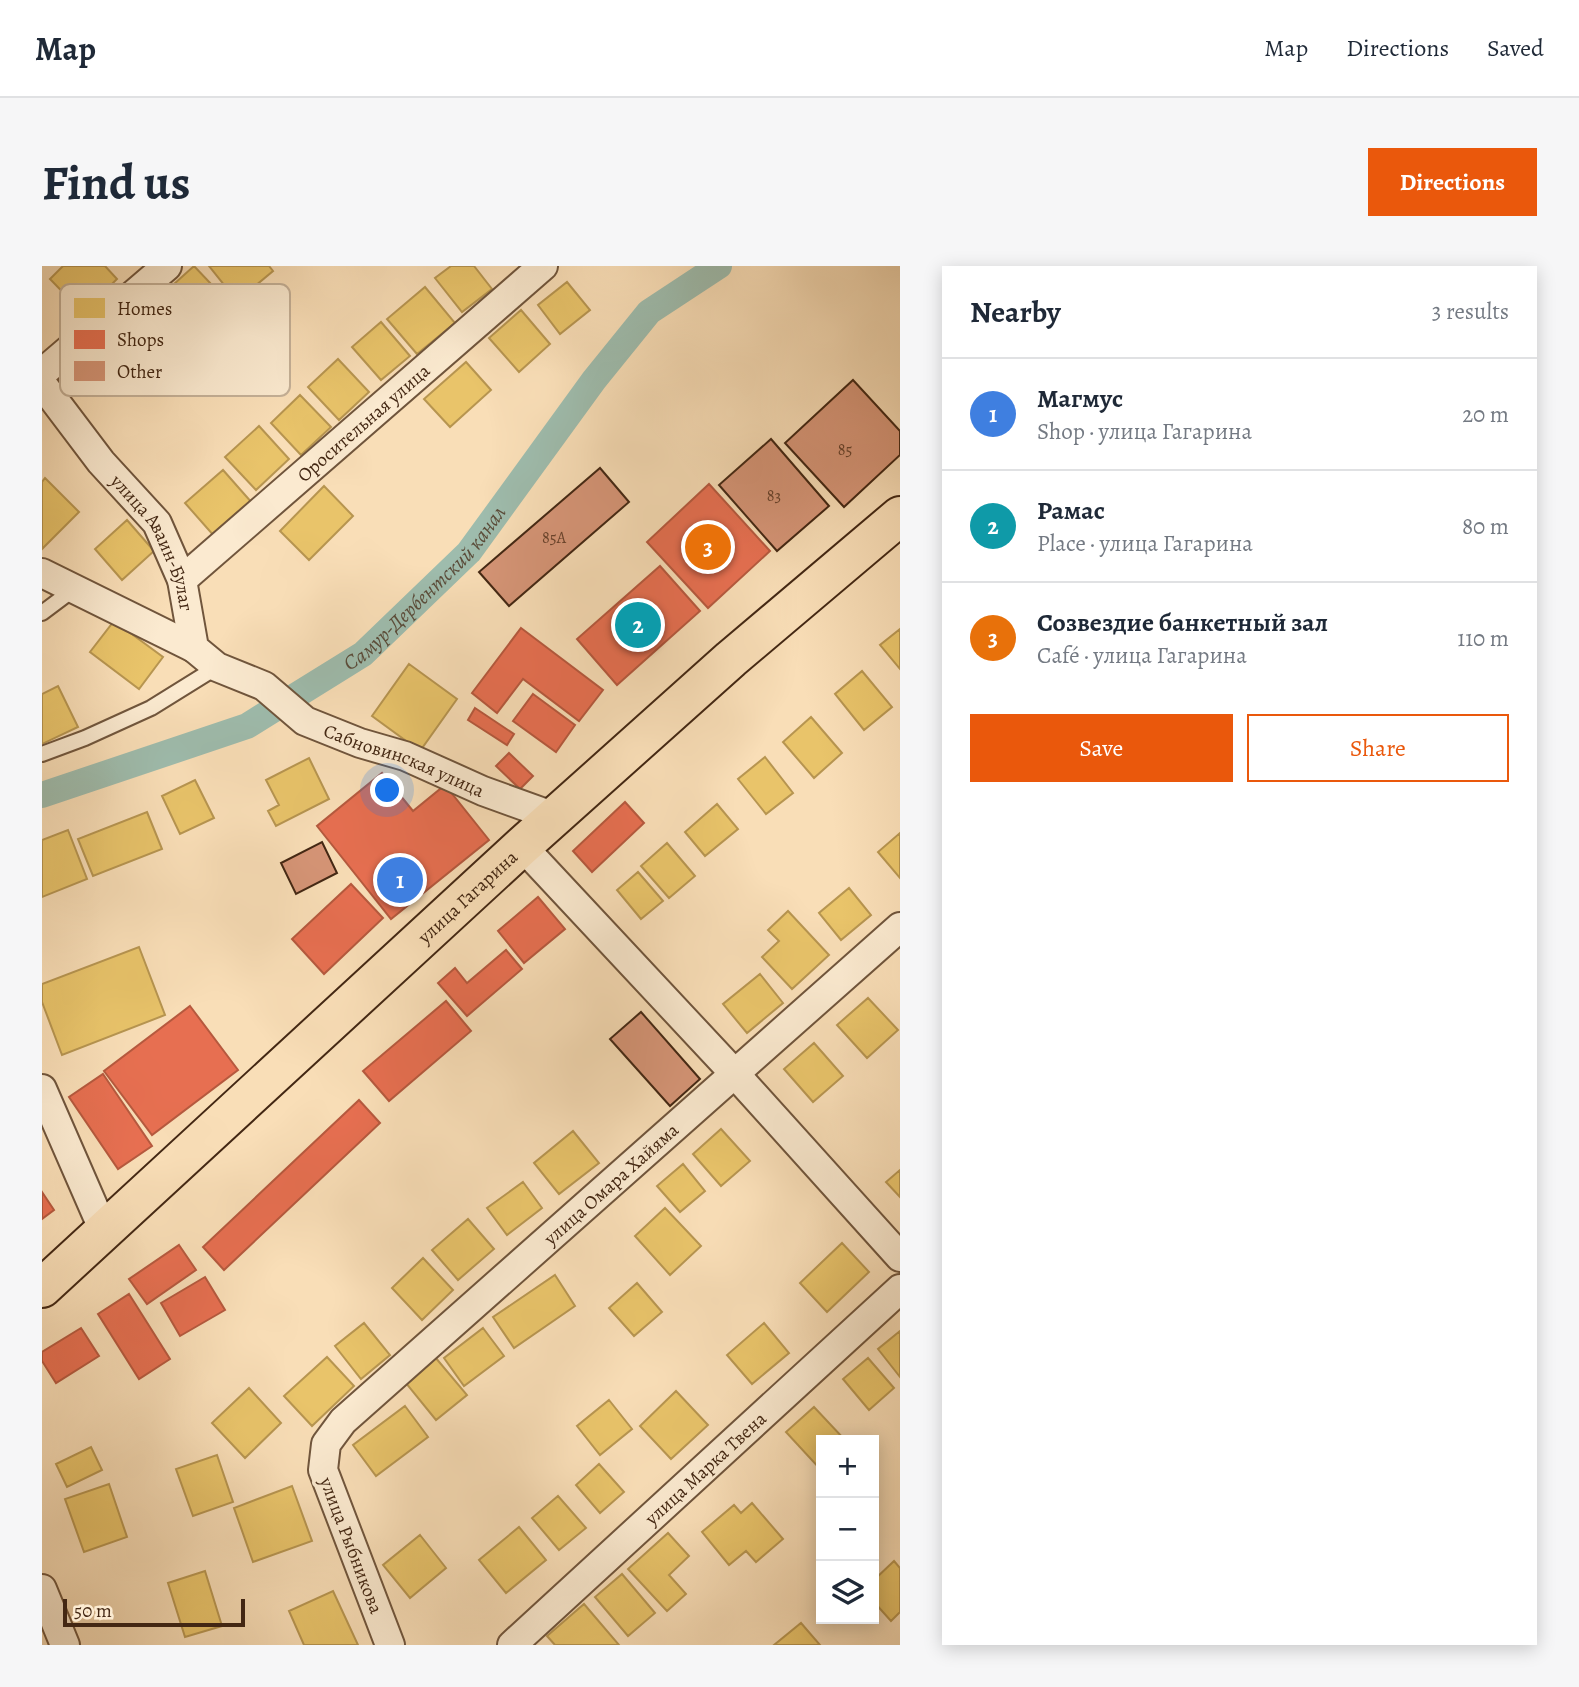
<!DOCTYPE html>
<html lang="en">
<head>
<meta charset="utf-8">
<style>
  :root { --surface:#fff; --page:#f6f6f7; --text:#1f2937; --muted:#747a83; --line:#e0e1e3; --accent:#ea580c }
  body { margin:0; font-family:Alegreya,serif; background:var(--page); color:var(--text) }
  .controls { position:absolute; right:21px; bottom:21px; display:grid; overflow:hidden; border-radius:0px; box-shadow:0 4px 18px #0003 }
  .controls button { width:63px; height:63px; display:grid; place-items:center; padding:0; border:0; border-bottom:2px solid var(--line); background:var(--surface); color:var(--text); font:35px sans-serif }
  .scale { position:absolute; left:21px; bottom:18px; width:182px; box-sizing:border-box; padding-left:7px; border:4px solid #432713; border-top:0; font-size:19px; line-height:24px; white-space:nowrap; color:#432713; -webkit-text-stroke:5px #fbead0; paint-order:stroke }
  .you { position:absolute; left:346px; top:525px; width:24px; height:24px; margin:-18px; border:5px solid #fff; border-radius:50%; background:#1a73e8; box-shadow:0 0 0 10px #1a73e833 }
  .badge { display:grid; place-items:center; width:46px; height:46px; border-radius:50%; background:var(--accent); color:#fff; font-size:23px; font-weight:700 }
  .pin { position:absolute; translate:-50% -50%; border:4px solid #fff; box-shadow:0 2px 7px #0006 }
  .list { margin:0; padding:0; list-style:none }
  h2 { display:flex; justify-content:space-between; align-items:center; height:91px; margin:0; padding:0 28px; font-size:30px }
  h2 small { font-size:23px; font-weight:400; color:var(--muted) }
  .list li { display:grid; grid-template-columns:46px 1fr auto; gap:21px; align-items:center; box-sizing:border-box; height:112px; padding:0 28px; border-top:2px solid var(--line) }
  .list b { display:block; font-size:26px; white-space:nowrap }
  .list p { margin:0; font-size:23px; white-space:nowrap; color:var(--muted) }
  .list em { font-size:23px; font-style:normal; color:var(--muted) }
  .actions { display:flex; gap:14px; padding:21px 28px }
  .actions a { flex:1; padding:16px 0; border:2px solid var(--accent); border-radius:0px; text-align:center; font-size:24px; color:var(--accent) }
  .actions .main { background:var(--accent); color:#fff }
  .icon { flex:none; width:38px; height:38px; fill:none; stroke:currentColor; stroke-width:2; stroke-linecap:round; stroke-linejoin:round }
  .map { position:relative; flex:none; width:858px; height:1379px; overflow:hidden; border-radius:0px }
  header { display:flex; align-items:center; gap:42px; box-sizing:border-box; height:98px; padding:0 35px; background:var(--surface); border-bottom:2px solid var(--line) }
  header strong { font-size:33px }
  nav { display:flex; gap:38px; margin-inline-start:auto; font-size:24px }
  .intro { display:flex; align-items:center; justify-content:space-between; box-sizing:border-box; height:168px; padding:0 42px }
  h1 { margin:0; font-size:49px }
  .button { padding:18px 32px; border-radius:0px; background:var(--accent); color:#fff; font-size:24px; font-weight:700 }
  main { display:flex; gap:42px; padding:0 42px }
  aside { flex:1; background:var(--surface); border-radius:0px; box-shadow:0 4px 18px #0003 }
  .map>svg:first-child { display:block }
  .homes { fill:#e9c46a; stroke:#b79550; stroke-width:2 }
  .shops { fill:#e76f51; stroke:#b6593e; stroke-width:2 }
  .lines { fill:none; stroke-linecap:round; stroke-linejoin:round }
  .canal { stroke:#9ebcad; stroke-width:26 }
  .building { fill:#d69577; stroke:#432713; stroke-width:2 }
  .service-casing { stroke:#70553c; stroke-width:18 }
  .minor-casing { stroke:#70553c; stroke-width:32 }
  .primary-casing { stroke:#432713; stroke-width:42 }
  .service { stroke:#fbead0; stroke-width:14 }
  .minor { stroke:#fbead0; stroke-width:28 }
  .primary { stroke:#f9deb7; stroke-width:38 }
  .labels { text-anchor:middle; stroke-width:7; stroke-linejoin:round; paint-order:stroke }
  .number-label { font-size:16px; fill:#68422c }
  .street-label { font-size:19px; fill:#432713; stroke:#fbead0 }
  .water-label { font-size:21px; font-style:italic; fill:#5a4c3a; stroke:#fbead0 }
  .key { fill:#fbead0; stroke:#c4b097; stroke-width:2 }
  .key-label { font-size:19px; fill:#432713 }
</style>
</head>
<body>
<header>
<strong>Map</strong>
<nav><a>Map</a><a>Directions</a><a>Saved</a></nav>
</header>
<div class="intro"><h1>Find us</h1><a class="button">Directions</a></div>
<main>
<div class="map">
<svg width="858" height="1379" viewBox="0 0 858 1379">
  <rect width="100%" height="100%" fill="#f9deb7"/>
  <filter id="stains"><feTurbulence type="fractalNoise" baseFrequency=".00286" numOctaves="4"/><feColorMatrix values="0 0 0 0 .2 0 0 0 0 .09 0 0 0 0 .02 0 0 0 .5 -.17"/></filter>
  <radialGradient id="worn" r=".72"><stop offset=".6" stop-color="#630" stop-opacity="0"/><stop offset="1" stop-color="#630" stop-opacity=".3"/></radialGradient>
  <!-- homes -->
  <path class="homes" d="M21 0H63L75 13 41 47 8 13Z
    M152 0 189 39 148 76 112 36Z
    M167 0H227L231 5 195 35Z
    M409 0H432L450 23 420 46 393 12Z
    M525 16 548 44 518 68 496 39Z
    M383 21 413 57 375 88 345 53Z
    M479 44 508 78 477 106 447 72Z
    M339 56 368 90 339 114 310 81Z
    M296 93 327 126 297 154 266 121Z
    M424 96 449 124 408 161 382 133Z
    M258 129 289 161 259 189 229 157Z
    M217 160 247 193 214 224 183 191Z
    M181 204 211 238 173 271 143 237Z
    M3 212 37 246 0 283V216Z
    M282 220 311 250 267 294 238 265Z
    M85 254 112 285 80 314 53 283Z
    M72 355 121 391 97 423 48 386Z
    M858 363V403L838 379Z
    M367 398 415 433 378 485 330 450Z
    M820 405 850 441 822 464 793 428Z
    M16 420 36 461 0 478V428Z
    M769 451 800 487 772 512 741 476Z
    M723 491 751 527 724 548 696 513Z
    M267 492 287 533 234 560 226 545 237 539 224 514Z
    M153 514 172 552 138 568 120 530Z
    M675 538 696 563 663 590 643 566Z
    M105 546 120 583 51 610 36 573Z
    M26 564 45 613 0 631V574Z
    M858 567V612L836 586Z
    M625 577 653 610 627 632 599 600Z
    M596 606 621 635 599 653 575 624Z
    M807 622 829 649 799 674 777 647Z
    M746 645 787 689 750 723 720 691 737 675 726 664Z
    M97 681 123 749 20 789 0 736V718Z
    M718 708 741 737 705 767 681 738Z
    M826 732 856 764 825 792 795 759Z
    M772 777 801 810 771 836 742 803Z
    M679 863 708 895 679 920 651 888Z
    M531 865 557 897 517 928 492 897Z
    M641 898 663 925 638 946 615 920Z
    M858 904V931L844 916Z
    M481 916 500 942 465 969 445 942Z
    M623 942 659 980 628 1009 593 970Z
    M426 953 452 983 416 1014 390 984Z
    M800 977 827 1006 785 1046 758 1017Z
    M381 992 411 1024 380 1054 350 1022Z
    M513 1009 533 1040 472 1082 451 1051Z
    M595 1017 620 1046 592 1070 567 1042Z
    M322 1057 348 1089 319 1113 293 1080Z
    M722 1057 747 1087 710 1118 685 1089Z
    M441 1062 462 1090 422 1120 402 1092Z
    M858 1065V1111L836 1083Z
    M285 1091 312 1120 270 1160 242 1130Z
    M393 1091 425 1129 394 1154 363 1116Z
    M826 1092 852 1122 827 1144 801 1113Z
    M207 1122 239 1157 203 1192 170 1157Z
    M634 1125 666 1159 629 1193 598 1160Z
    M567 1134 590 1163 558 1189 535 1160Z
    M363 1140 386 1171 334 1210 311 1179Z
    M772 1141 803 1174H779V1204L744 1166Z
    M49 1181 60 1204 25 1221 14 1198Z
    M175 1189 191 1236 151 1250 134 1203Z
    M557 1198 582 1226 558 1247 534 1219Z
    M67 1218 85 1271 42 1286 23 1233Z
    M250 1220 270 1275 211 1296 192 1242Z
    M516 1230 544 1262 517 1284 490 1252Z
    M710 1237 741 1273 714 1296 704 1285 687 1299 660 1266 692 1239 699 1247Z
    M477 1261 504 1294 464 1327 437 1294Z
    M626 1267 647 1290 627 1309 644 1328 625 1345 586 1303Z
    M378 1269 404 1302 368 1332 341 1299Z
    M852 1295 858 1302V1346L849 1355 832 1336V1314Z
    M163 1305 180 1360 143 1371 126 1317Z
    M580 1308 613 1347 586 1370 553 1331Z
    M291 1325 316 1379H262L247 1345Z
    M542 1338 577 1379H513L505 1370Z
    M759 1357 778 1379H732Z"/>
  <!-- shops -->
  <path class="shops" d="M667 218 728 285 666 342 605 276Z
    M618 300 658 345 575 419 535 373Z
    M479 362 561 424 537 455 481 413 455 447 430 427Z
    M491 428 533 459 514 486 471 455Z
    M433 442 472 468 465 479 426 454Z
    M467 487 491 510 478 523 454 500Z
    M340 507 371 545 403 519 447 574 349 653 275 560Z
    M583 536 602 557 550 606 531 585Z
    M309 618 341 652 282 708 250 673Z
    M496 631 523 663 482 697 456 665Z
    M464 684 480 703 425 750 396 717 413 702 425 717Z
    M404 735 429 765 347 835 321 805Z
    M148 740 196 804 110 869 62 805Z
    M61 808 110 880 76 903 27 831Z
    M317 834 338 857 182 1004 161 981Z
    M0 926 12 944 0 953Z
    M137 979 154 1004 105 1038 87 1013Z
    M163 1011 183 1044 138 1070 119 1037Z
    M87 1028 128 1093 97 1113 56 1048Z
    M39 1062 57 1090 14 1117 0 1095V1086Z"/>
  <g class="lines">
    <!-- canal -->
    <path class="canal" id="s1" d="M0 529 205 460 321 388 427 286 552 114 607 46 677 0"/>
  </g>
  <!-- building -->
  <path class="building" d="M811 114 858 165V189L802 241 743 177Z
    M729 173 787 240 735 285 677 219Z
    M558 202 587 236 467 340 437 306Z
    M280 576 295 607 254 628 239 597Z
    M599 746 658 813 628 840 568 773Z"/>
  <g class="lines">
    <defs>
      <path id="service" d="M0 347 32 323
        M0 488 43 472 109 442 175 401"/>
      <g id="minor">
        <path d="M0 107 125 0"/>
        <path id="s2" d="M0 118 59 196 115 257 140 314 152 382 175 401 222 420 263 455 318 477 363 490 441 525 513 551"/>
        <path d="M0 307 152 382"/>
        <path id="s3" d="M140 314 501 0"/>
        <path d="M480 580 693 808 858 991"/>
        <path d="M0 823 62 965"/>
        <path d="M0 1323 23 1379"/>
        <path id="s4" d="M348 1379 281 1204 284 1178 301 1155 858 661"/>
        <path id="s5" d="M470 1379 858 1023"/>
      </g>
      <g id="primary">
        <path id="s6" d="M0 1022 480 580 689 393 858 250"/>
      </g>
    </defs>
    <!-- service casing -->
    <use href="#service" class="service-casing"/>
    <!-- minor casing -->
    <use href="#minor" class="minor-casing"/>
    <!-- primary casing -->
    <use href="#primary" class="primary-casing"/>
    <!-- service -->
    <use href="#service" class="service"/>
    <!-- minor -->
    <use href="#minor" class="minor"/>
    <!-- primary -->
    <use href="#primary" class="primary"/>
  </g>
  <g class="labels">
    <!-- number labels -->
    <g class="number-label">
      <text x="803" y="189">85</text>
      <text x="732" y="235">83</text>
      <text x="512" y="277">85А</text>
    </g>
    <!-- street labels -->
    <g class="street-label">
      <text dy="7" stroke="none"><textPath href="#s3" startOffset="240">Оросительная улица</textPath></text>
      <text dy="7" stroke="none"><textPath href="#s2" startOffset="196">улица Аваин-Булаг</textPath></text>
      <text dy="7" stroke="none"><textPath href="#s2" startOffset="553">Сабновинская улица</textPath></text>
      <text dy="7" stroke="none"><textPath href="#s6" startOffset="578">улица Гагарина</textPath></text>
      <text dy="7" stroke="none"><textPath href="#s4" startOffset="600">улица Омара Хайяма</textPath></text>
      <text dy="7" stroke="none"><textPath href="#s5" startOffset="262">улица Марка Твена</textPath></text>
      <text transform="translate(310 1279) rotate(69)" y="7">улица Рыбникова</text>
    </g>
    <!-- water labels -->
    <g class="water-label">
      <text dy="7" stroke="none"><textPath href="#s1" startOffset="443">Самур-Дербентский канал</textPath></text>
    </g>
  </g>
  <!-- legend -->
  <rect x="18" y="18" width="230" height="112" rx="10" class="key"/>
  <rect x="32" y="32" width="31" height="20" fill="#e9c46a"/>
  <rect x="32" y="64" width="31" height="19" fill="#e76f51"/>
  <rect x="32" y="95" width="31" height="20" fill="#d69577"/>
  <g class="key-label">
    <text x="75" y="49">Homes</text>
    <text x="75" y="80">Shops</text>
    <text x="75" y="112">Other</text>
  </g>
  <rect width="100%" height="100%" filter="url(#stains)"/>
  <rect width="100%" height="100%" fill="url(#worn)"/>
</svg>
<div class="controls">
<button>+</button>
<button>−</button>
<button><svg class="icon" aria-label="layers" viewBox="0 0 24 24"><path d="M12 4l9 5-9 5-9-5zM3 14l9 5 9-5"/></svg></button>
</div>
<div class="scale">50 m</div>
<div class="you"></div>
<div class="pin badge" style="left:358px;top:614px;background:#3f7fe0">1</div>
<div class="pin badge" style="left:596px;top:359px;background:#0f9aa8">2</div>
<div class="pin badge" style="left:666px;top:281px;background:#e8710a">3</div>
</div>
<aside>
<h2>Nearby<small>3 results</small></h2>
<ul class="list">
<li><span class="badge" style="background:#3f7fe0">1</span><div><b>Магмус</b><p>Shop · улица Гагарина</p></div><em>20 m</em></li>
<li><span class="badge" style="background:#0f9aa8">2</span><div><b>Рамас</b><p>Place · улица Гагарина</p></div><em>80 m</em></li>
<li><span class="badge" style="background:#e8710a">3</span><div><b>Созвездие банкетный зал</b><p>Café · улица Гагарина</p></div><em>110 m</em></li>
</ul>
<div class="actions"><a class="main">Save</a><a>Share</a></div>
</aside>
</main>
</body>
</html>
